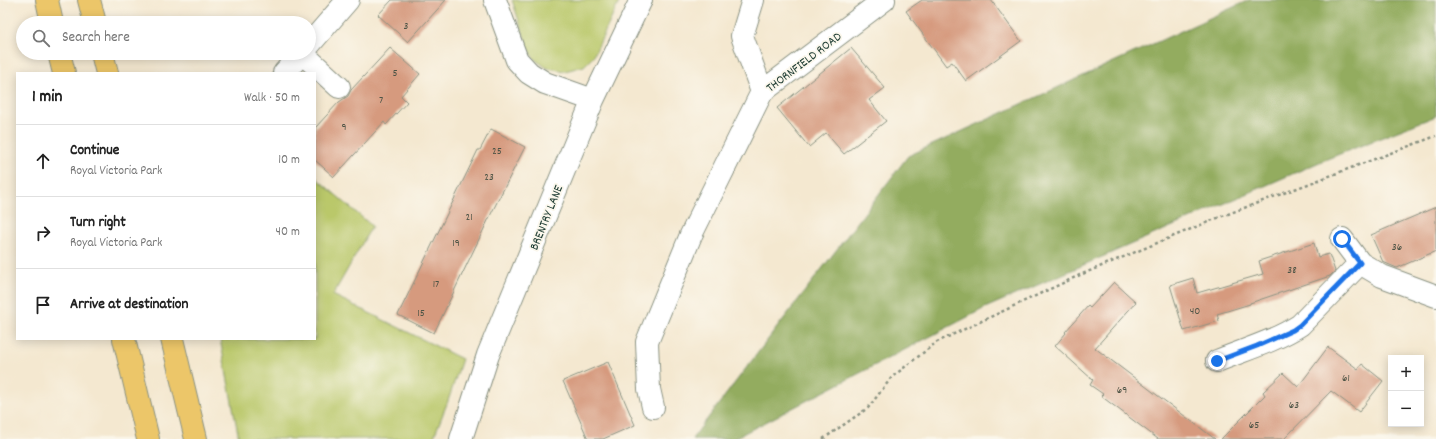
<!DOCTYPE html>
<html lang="en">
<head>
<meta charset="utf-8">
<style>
  :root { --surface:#fff; --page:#f2f2f2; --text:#222; --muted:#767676; --line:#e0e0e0 }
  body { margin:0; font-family:Dekko,sans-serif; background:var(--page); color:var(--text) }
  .controls { position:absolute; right:12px; bottom:12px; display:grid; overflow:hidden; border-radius:0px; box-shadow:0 2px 10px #0003 }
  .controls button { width:36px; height:36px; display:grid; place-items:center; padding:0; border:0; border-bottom:1px solid var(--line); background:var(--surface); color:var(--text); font:20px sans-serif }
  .stop { position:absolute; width:12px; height:12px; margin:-9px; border:3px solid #1a73e8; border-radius:50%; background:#fff }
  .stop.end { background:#1a73e8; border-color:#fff; box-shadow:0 1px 4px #0008 }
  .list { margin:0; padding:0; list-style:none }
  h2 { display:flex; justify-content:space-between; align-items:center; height:52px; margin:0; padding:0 16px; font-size:17px }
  h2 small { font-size:13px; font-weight:400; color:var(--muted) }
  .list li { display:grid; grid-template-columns:26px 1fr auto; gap:12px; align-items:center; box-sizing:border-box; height:72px; padding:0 16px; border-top:1px solid var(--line) }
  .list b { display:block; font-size:15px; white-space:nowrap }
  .list p { margin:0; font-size:13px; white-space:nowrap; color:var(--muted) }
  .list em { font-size:13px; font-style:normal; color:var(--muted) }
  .icon { flex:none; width:22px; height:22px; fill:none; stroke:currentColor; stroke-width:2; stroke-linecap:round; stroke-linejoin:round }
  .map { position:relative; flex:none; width:1436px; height:439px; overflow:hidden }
  .search { position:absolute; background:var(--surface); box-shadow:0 2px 10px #0003; left:16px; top:16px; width:300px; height:44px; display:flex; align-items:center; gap:10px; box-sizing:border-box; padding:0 14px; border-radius:22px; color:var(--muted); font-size:15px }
  .panel { position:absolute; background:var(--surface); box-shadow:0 2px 10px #0003; left:16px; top:72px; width:300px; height:268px; border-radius:0px }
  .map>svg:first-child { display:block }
  .green { fill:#bac86a; stroke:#6c824f }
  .forest { fill:#93ac5e; stroke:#597449 }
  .building { fill:#d69a7e }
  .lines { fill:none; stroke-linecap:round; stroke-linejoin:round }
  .street-casing { stroke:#8a9282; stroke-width:24 }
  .primary-casing { stroke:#8a9282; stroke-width:24 }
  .path { stroke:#8a9282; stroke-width:2.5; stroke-dasharray:3 3; stroke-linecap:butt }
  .street { stroke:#fff; stroke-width:22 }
  .primary { stroke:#ecc669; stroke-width:22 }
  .route { stroke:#1a73e8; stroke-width:5 }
  .labels { text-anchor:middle; stroke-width:3.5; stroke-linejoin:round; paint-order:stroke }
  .number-label { font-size:11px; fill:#4d5446 }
  .street-label { font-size:13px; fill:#1f3d34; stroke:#fbf7ec }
</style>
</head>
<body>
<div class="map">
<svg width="1436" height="439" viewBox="0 0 1436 439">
  <rect width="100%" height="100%" fill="#fbf7ec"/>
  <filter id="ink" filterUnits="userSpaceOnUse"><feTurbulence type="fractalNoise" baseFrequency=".025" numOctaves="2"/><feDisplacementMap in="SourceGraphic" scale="8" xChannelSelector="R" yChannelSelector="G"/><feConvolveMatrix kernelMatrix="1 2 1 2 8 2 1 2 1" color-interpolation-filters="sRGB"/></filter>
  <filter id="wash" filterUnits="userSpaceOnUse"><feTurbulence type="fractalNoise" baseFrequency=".012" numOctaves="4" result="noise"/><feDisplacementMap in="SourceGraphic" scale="16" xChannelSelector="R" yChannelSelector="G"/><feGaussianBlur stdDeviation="0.9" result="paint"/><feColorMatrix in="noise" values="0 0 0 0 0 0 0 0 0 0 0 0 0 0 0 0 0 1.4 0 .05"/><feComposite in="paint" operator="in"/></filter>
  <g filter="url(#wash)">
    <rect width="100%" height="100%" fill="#f4e8d0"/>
    <!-- green -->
    <path class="green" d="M512 0H620L593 57 584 66 565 71 547 68 534 59 528 48Z
      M315 177 372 226 333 295 462 359 448 401 433 439H239L220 339H315Z"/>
    <!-- forest -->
    <path class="forest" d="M1249 0H1436V116L1322 161 985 308 733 439H692L908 156Z"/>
    <g id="blocks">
      <!-- building -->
      <path class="building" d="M392 0H446L408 42 378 15Z
        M922 0H991L1021 41 966 81 952 62 946 66 906 11Z
        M390 48 420 74 401 96 407 102 386 125 384 122 334 177 315 160V128L339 102 348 96 351 90Z
        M851 48 885 88 869 100 886 121 844 154 826 133 809 147 777 108Z
        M491 129 525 147 492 212 434 333 398 315 478 150H480Z
        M1436 207V251L1397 268 1383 262 1371 235Z
        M1314 243 1318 257 1329 254 1335 271 1330 276 1250 303V304L1217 314 1219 321 1184 331 1170 285 1193 278 1197 293 1263 274 1259 261Z
        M1114 282 1136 302 1095 348 1215 439H1158L1101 396 1103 394 1090 385 1093 380 1055 346 1066 333 1065 332 1088 306 1090 308Z
        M1328 347 1358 369 1362 364 1383 381 1359 412 1331 391 1284 439H1221L1265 395 1263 392 1283 373 1298 387Z
        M608 362 635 425 603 439H588L563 381Z"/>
    </g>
  </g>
  <g filter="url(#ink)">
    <use href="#blocks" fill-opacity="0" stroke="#8a9282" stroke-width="1"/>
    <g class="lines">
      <defs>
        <path id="street" d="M495 0 517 60 529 73 545 83 593 100
          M753 0 742 36 762 92
          M309 45 348 0
          M302 53 339 87
          M284 73 302 53
          M1342 239 1360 263 1382 276 1436 296
          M1217 361C1244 350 1275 341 1300 325L1360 263
          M653 407 649 389 647 342 691 235 762 92 884 0
          M461 439 488 355 593 100 641 0"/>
        <path id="primary" d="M47 0 52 23
          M89 0 95 23
          M59 53 64 73
          M102 53 107 73
          M124 339 148 439
          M172 339 196 439"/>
      </defs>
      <!-- street casing -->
      <use href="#street" class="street-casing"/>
      <!-- primary casing -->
      <use href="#primary" class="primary-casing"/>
      <!-- path -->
      <path class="path" d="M823 439 868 408 892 377 937 342 1080 275 1220 217 1436 136"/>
      <!-- street -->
      <use href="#street" class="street"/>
      <!-- primary -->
      <use href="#primary" class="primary"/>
    </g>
  </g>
  <g class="lines" filter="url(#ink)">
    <!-- route -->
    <path class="route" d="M1217 361 1257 346 1293 330 1300 325 1360 263 1342 239"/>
  </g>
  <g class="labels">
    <!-- number labels -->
    <g class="number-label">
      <text x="406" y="29">3</text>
      <text x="395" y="76">5</text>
      <text x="381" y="103">7</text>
      <text x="344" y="130">9</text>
      <text x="497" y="154">25</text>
      <text x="489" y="180">23</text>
      <text x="469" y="220">21</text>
      <text x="456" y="246">19</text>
      <text x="1397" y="250">36</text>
      <text x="1292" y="273">38</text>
      <text x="436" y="287">17</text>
      <text x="1195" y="314">40</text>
      <text x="421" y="316">15</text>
      <text x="1346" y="381">61</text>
      <text x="1122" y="393">69</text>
      <text x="1294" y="408">63</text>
      <text x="1254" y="428">65</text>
    </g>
    <!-- street labels -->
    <g class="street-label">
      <text transform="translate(803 61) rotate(-37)" y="5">THORNFIELD ROAD</text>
      <text transform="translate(545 217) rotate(-68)" y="5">BRENTRY LANE</text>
    </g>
  </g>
</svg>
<div class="controls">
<button>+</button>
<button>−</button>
</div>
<div class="stop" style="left:1342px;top:239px"></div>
<div class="stop end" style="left:1217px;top:361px"></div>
<div class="search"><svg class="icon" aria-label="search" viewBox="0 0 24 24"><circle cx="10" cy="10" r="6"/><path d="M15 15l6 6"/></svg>Search here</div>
<section class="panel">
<h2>1 min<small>Walk · 50 m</small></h2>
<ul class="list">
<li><svg class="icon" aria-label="ahead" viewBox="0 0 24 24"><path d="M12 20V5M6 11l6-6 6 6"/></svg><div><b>Continue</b><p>Royal Victoria Park</p></div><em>10 m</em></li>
<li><svg class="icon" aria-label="right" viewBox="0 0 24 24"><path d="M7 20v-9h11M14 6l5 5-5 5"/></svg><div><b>Turn right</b><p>Royal Victoria Park</p></div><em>40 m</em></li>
<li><svg class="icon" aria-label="arrive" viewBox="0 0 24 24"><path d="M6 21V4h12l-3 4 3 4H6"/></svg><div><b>Arrive at destination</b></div></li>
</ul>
</section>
</div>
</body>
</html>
